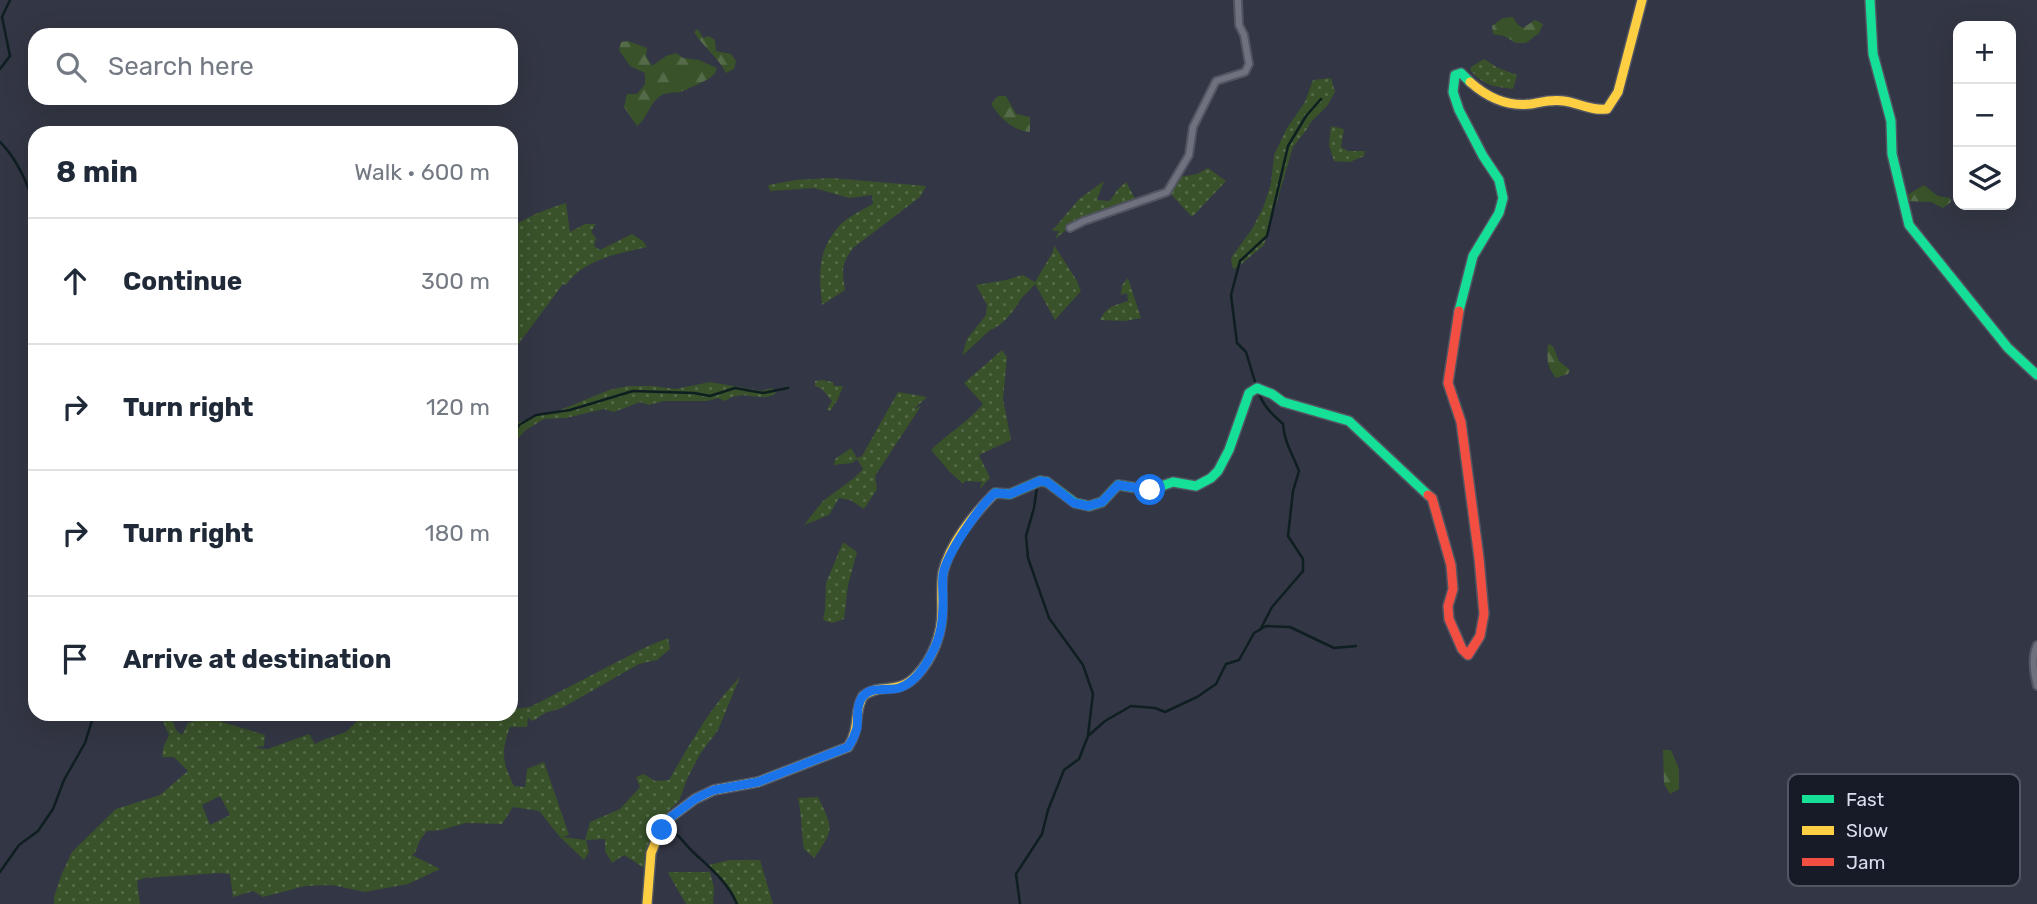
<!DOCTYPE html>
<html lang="en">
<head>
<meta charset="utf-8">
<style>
  :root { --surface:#fff; --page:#f2f2f3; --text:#1f2937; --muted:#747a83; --line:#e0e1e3 }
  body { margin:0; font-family:Rubik,sans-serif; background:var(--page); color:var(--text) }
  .controls { position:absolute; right:21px; top:21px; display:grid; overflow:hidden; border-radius:14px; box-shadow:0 7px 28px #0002 }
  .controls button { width:63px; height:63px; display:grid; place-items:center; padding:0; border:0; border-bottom:2px solid var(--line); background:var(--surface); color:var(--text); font:35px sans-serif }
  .stop { position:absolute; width:21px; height:21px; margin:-16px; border:5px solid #1a73e8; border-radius:50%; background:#fff }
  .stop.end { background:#1a73e8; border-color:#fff; box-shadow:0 2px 7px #0008 }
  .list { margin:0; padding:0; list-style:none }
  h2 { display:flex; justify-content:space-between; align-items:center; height:91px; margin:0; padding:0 28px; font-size:30px }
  h2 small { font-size:23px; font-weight:400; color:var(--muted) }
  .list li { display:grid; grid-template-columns:46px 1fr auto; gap:21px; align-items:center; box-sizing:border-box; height:126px; padding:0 28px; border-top:2px solid var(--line) }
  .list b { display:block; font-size:26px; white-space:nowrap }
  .list em { font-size:23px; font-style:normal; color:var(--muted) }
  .icon { flex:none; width:38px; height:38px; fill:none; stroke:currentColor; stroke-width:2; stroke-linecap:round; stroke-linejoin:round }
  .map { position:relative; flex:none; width:2037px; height:904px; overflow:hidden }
  .search { position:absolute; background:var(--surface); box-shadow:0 7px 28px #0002; left:28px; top:28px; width:490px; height:77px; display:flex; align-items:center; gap:18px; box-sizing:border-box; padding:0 24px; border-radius:21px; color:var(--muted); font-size:26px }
  .panel { position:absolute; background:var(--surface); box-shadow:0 7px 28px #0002; left:28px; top:126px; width:490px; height:595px; border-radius:21px }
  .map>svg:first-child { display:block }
  .grass { fill:url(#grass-dots); fill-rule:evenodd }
  .forest { fill:url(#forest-firs) }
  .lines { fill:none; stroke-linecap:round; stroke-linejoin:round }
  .stream { stroke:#0e1e21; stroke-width:2.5 }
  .street-casing { stroke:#515461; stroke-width:10 }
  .fast-casing { stroke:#515461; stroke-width:12 }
  .slow-casing { stroke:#515461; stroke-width:12 }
  .jam-casing { stroke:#515461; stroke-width:12 }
  .street { stroke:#6f727e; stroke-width:6 }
  .fast { stroke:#16e098; stroke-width:9 }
  .slow { stroke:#ffcf43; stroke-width:9 }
  .jam { stroke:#f24e42; stroke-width:9 }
  .route { stroke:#1a73e8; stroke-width:9 }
  .key { fill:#171b27; stroke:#515663; stroke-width:2 }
  .key-label { font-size:19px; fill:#d8deef }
</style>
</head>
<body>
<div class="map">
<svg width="2037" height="904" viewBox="0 0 2037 904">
  <defs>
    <pattern id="grass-dots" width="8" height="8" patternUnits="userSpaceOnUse" patternTransform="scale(1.75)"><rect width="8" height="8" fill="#39522a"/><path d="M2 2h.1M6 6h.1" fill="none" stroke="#556a49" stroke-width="1.8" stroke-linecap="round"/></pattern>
    <pattern id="forest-firs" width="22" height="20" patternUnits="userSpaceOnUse" patternTransform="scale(1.75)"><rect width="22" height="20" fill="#39522a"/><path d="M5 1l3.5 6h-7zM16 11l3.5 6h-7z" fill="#556a49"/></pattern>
  </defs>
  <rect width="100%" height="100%" fill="#333644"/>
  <!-- grass -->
  <path class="grass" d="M1484 59 1498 68 1517 75 1513 89C1493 86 1484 86 1470 70L1471 67Z
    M1331 78 1335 92 1327 106 1311 122 1307 129 1293 147 1264 245 1239 266 1233 269 1231 258 1252 229 1263 208 1271 184 1274 155 1287 128 1305 102 1313 80Z
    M1331 126 1344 129 1341 147 1348 151H1365L1364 156 1350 162 1334 161 1329 145Z
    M1208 168 1226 181 1192 217 1168 191 1180 177 1197 174Z
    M831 178 926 186 920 197 853 248C841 265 842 270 845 290L822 305C819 274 817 251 839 226 847 217 862 210 873 204L872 195 849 198 814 188 770 191 768 185 796 180Z
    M1104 181 1097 200 1110 201 1118 189 1126 182 1136 200 1081 218 1055 239 1059 231H1052L1079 199Z
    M566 203 570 232 585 224H596L591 232 596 238 594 246 600 250 632 234 643 241 647 247C620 253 582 260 566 285L563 284 511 354V228C527 216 547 209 566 203Z
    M1054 245 1077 281 1081 291 1055 320 1035 284C1030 291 1023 295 1019 302 1013 312 1002 326 990 330L962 356 967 339 986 315 987 305 976 285 1006 280 1023 275 1035 282 1053 252Z
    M1128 278 1141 318 1125 321 1100 320C1108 305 1114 306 1128 301L1127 293 1121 295 1122 285Z
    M1002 350 1007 357 1003 399 1011 440 979 455 990 478 979 490 982 482 965 481 963 484 949 471 931 450C948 433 968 422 983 404L964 383Z
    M822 380 833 382 834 386H843L838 399 830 411 827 409 832 401 822 389 815 386V381Z
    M710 382 762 391 772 388 776 393C763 402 750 393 736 396 732 396 729 399 725 401L718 398 707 401H664L649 405 640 402 614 412 604 409 566 418 544 419 526 430 511 446V424L527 420 536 415 553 413 609 390 628 386H652L676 389Z
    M898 392 927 397 914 409 921 406 875 476 877 489 864 509 850 500 839 498 829 515 804 525 823 501 854 478 863 469 857 459 852 463 834 465 835 459 851 448 857 458 862 456Z
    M843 542 857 552 848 585 844 619 832 623 823 620 825 609 826 583Z
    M668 638 670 649 657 660 639 664 562 708 545 713 533 721 528 718 527 727H510C501 752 502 762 514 786L525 787 527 769 544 762 569 835 563 837 585 840 590 822 620 809 640 787 636 777 644 774 655 781 669 780C690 744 710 707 740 677L718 730 700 754 687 779 679 801 661 818 654 832 649 837 653 835 649 871 624 855 612 863 605 851V839L586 840 589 852 584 860 560 837 539 811 513 807 502 824 466 823 441 830 427 831 420 840 415 853 412 855 440 869 408 884 365 892 332 885 305 886 263 897 253 891 233 897 230 874 219 873 144 878 137 881 140 904H54V897L61 876 72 852 116 809 160 795 188 771 174 757H162L163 748 169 735 162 719 163 716 173 722 176 730 182 735 188 723 206 717 265 735 264 746 254 748 268 749 309 734 315 744 325 739 346 732 364 714H511V709L530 707 646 647ZM220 796 230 815 210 825 202 805Z
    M818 797C833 828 835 829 814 858L804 849C801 832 802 815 798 798Z
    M730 860H760L773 904H737L733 895 709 865Z
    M670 872H710L714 888 713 904H686L668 873Z"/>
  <!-- forest -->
  <path class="forest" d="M1513 17 1517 24 1523 28 1535 20 1543 24 1539 33 1526 43H1516L1504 36 1493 34 1492 26 1503 18Z
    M698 29 703 38 709 36 715 40 716 51 731 54 736 61 734 69 726 73C718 57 703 47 694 32Z
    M628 41 647 48 646 56 652 66 666 56 676 53 683 58 699 60 717 68C715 73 715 74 711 77 708 80 684 91 680 92 675 93 667 92 662 95 650 101 648 118 637 126L624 107 627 94H637L645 84V73L630 66 619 50 621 42Z
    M998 96H1006L1016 114 1030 117V132C1012 130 1001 119 991 104Z
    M1924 185 1938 196 1950 198 1951 202 1943 208 1931 202 1905 201 1902 198Z
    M1548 344 1553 346 1559 361 1570 370 1568 374 1556 378C1546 366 1547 358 1548 344Z
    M1663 750H1671L1679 769V789L1670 794 1664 784Z"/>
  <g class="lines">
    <!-- stream -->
    <path class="stream" d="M0 69 10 56 2 17 10 0
      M0 142C18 160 28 184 35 208
      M1256 385 1246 352 1237 343 1231 295 1240 261 1267 236 1288 146 1306 116 1321 99
      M1258 391C1263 406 1272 414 1283 424 1284 442 1293 455 1299 471L1293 491 1288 536 1303 559V571L1272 607 1260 630
      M511 438 519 425 536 415 570 410 633 391 694 393 710 396 735 388 763 393 788 388
      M1037 487 1034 508 1026 536 1028 558 1049 618 1083 665 1093 694 1088 735
      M665 825C677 832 683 842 693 852 710 868 728 882 737 904
      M0 872 19 845 38 831 53 809 64 780 85 743 94 714
      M1020 904 1016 874 1042 834 1048 810 1064 770 1079 759 1088 736 1105 721 1131 706 1155 708 1165 712 1197 697 1216 684 1226 664 1239 660 1254 633 1266 626 1290 627 1334 648 1356 646"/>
    <defs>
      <path id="street" d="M1070 228 1084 221 1167 192 1189 155 1193 127 1216 81 1245 72 1249 64 1244 35 1239 25 1238 0
        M2037 645C2031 657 2034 674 2037 686"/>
      <path id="fast" d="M1870 0 1873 54 1891 121 1892 154 1909 225 2008 348 2037 375
        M1459 311 1473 256 1499 213 1503 198 1499 180 1483 156 1459 110 1453 92 1455 75 1461 73 1470 82
        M993 495 995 493 1010 494 1040 481 1047 482 1075 503 1089 506 1102 502 1118 485 1150 490 1173 482 1196 486 1211 478 1218 471 1229 450 1249 393 1257 388 1272 394 1283 402 1349 421 1428 495"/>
      <path id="slow" d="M1470 82C1488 98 1507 107 1531 104 1542 102 1552 99 1564 101 1579 103 1591 111 1607 109L1618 92 1642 0
        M647 904 651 853 663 824 667 820 695 799 714 790 758 782 848 747C861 727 853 714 863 696 881 682 898 696 917 675 933 658 942 634 942 611 942 598 941 585 943 572 950 544 973 515 993 495"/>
      <path id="jam" d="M1428 495 1432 498 1451 565 1453 589 1448 606 1449 619 1462 649 1468 655 1480 636 1484 614 1479 558 1461 422 1448 383 1459 311"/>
    </defs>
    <!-- street casing -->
    <use href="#street" class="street-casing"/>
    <!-- fast casing -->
    <use href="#fast" class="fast-casing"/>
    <!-- slow casing -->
    <use href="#slow" class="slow-casing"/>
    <!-- jam casing -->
    <use href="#jam" class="jam-casing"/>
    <!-- street -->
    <use href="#street" class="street"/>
    <!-- fast -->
    <use href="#fast" class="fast"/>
    <!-- slow -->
    <use href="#slow" class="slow"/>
    <!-- jam -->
    <use href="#jam" class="jam"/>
  </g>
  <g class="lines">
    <!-- route -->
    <path class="route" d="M662 830 663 824 667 820 695 799 705 794 714 790 758 782 848 747C852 741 855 735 857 728 858 718 856 705 863 696 872 686 888 691 899 688 914 683 925 667 932 653 941 636 943 620 943 601 943 592 942 583 943 574 947 553 979 507 995 493L1010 494 1040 481 1047 482 1074 503 1088 506 1102 502 1118 485 1150 490"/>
  </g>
  <!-- legend -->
  <rect x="1788" y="774" width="232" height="112" rx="10" class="key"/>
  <rect x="1802" y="795" width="32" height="8" fill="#16e098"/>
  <rect x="1802" y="826" width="32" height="9" fill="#ffcf43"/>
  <rect x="1802" y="858" width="32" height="8" fill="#f24e42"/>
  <g class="key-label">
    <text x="1846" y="806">Fast</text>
    <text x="1846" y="837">Slow</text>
    <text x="1846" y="869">Jam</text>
  </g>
</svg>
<div class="controls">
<button>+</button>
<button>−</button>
<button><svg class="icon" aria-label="layers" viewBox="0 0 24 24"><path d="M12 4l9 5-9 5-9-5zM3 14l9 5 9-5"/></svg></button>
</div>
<div class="stop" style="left:1150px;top:490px"></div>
<div class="stop end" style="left:662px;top:830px"></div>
<div class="search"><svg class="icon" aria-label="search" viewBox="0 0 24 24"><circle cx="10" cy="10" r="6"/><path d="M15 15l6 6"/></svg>Search here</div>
<section class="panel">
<h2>8 min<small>Walk · 600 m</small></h2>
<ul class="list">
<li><svg class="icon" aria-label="ahead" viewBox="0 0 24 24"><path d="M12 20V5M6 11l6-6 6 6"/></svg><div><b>Continue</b></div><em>300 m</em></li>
<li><svg class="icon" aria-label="right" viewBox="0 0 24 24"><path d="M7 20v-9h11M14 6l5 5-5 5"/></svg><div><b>Turn right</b></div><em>120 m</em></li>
<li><svg class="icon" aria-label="right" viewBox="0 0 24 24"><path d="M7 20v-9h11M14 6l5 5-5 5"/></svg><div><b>Turn right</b></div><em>180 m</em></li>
<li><svg class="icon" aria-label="arrive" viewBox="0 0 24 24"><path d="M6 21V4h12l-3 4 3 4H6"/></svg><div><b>Arrive at destination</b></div></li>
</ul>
</section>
</div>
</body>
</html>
